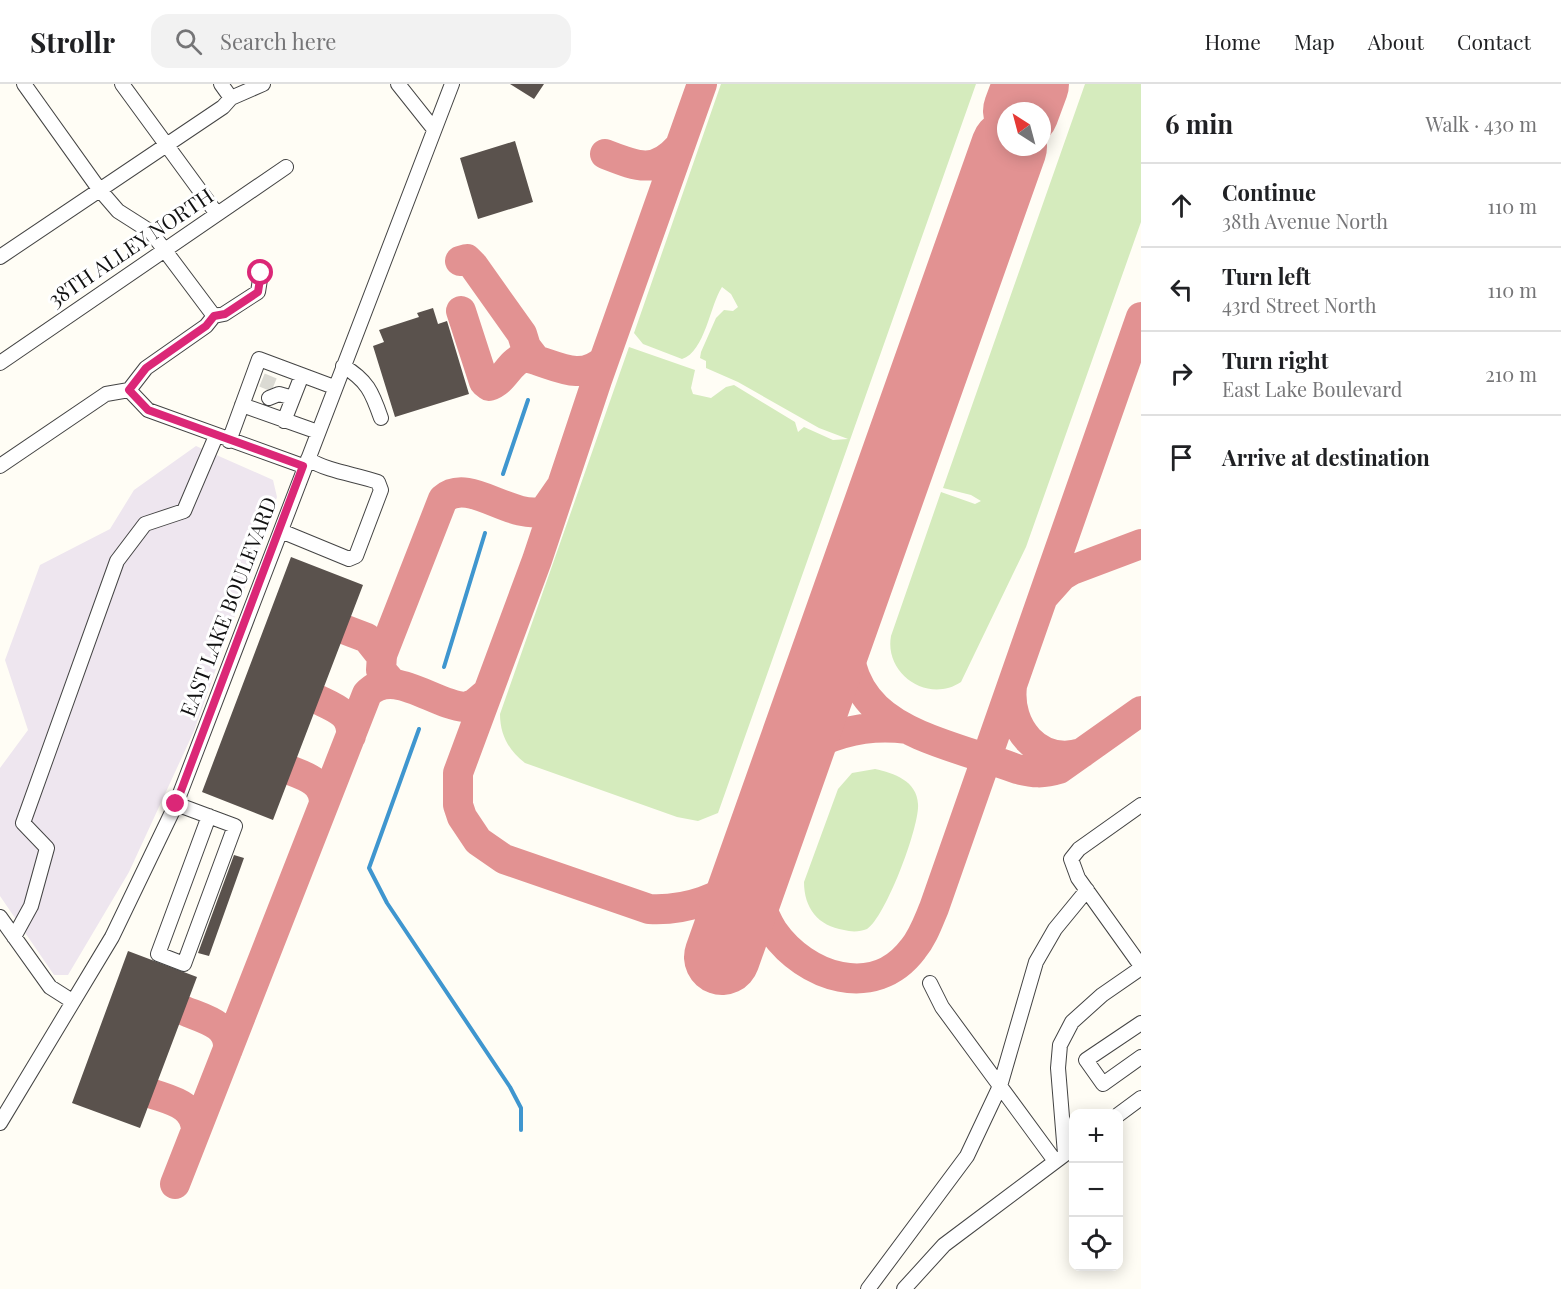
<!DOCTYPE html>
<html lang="en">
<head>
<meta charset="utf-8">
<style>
  :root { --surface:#fff; --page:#f2f2f2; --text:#202124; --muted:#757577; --line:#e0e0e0 }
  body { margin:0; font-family:"Playfair Display",serif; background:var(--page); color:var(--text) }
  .controls { position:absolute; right:18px; bottom:18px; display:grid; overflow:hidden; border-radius:12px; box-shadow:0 3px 15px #0003 }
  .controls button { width:54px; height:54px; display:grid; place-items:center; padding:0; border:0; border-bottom:2px solid var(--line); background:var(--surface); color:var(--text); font:30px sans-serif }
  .compass { position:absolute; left:997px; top:18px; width:54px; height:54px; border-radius:50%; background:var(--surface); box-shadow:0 3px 15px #0003; rotate:324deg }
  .stop { position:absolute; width:18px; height:18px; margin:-14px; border:4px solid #db2777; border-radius:50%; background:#fff }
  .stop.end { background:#db2777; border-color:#fff; box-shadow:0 2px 6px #0008 }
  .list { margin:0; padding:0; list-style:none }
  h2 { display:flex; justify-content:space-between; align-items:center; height:78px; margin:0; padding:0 24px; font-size:26px }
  h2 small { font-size:20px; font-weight:400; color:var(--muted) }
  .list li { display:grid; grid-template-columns:39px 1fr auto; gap:18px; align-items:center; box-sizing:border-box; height:84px; padding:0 24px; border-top:2px solid var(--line) }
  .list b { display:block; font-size:22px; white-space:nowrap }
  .list p { margin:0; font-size:20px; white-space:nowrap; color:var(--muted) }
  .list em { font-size:20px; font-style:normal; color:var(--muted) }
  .icon { flex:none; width:33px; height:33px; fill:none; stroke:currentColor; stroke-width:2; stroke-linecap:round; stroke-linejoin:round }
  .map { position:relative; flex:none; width:1141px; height:1205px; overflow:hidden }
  header { display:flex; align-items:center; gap:36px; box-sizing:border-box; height:84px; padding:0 30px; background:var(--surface); border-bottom:2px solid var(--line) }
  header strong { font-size:28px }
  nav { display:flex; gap:33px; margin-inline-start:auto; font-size:21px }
  .search { width:420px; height:54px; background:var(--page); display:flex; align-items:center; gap:15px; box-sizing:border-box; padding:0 21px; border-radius:18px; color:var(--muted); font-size:22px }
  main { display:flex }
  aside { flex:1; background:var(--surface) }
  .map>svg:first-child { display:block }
  .industrial { fill:#eee6ef }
  .green { fill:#d5ebbd }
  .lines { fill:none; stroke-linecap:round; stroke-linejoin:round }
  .stream { stroke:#3f96cf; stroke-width:4 }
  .taxiway { stroke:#e29292; stroke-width:30 }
  .runway { stroke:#e29292; stroke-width:76 }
  .building { fill:#5a524d }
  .minor-tunnel { stroke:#dbdad3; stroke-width:14; stroke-dasharray:14 7; stroke-linecap:butt }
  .minor-casing { stroke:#444; stroke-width:16 }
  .minor { stroke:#fff; stroke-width:14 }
  .route { stroke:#db2777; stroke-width:8 }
  .labels { text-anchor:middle; stroke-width:6; stroke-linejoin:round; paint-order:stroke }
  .street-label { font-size:21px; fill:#111; stroke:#fff }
</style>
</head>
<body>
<header>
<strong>Strollr</strong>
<div class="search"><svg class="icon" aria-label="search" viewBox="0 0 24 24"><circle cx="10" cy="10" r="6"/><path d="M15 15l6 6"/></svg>Search here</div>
<nav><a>Home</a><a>Map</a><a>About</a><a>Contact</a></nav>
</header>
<main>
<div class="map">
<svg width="1141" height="1205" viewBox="0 0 1141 1205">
  <rect width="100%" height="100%" fill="#fffdf5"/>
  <!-- industrial -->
  <path class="industrial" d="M196 362 273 396 277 413 194 647 129 788 68 891H54L0 812V684L28 646 5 576 40 481 110 445 134 406Z"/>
  <!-- green -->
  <path class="green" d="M721 0H976L718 729 698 737 677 733 525 679C509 667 500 651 500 630L629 263 695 286 691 304 693 310 711 314 726 303 734 301 795 338 798 348 804 343 833 356 848 355 819 344 738 298 706 284V277L700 274 701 268 716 234 724 226 733 227 738 223 731 210 722 203C710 221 705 268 682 275L643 260 634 249Z
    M1085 0H1141V138L1026 463 961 598C928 620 884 590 891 552L941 408 975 420 981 417 971 411 943 404Z
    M875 685C894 689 917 697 918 720 920 741 886 833 867 845 860 848 851 848 844 846 818 842 804 824 804 798L838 705 852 689Z"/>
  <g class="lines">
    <!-- stream -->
    <path class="stream" d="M503 390 528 316
      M444 583 485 449
      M419 645 369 784 387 819 510 1003 521 1024V1046"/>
    <!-- taxiway -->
    <path class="taxiway" d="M702 0 597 296 537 476 458 689V721L462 733 478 757 504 775 649 825C688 827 720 814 751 791
      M605 70C636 82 654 91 679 63
      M460 177 467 175 473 181 522 250 526 263 536 276
      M461 227 484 298 489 302C505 297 508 279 524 273 552 278 579 300 604 276
      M1045 511 1062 492 1072 486 1141 460
      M850 512C830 643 918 649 1017 685 1033 689 1043 690 1059 685L1141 627
      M346 546 367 554 382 573
      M393 600 381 586 382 571 443 415C469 392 511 437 544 427L560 404
      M1012 602C1007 643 1038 682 1082 669
      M319 616C336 624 353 630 351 652
      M793 672C828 650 866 639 907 645
      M292 687C308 693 324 699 324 719
      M753 787C757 808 761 829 773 847 805 893 874 917 913 865 923 853 928 838 934 824L1141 233
      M185 927C204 935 230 940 228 965
      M153 1010C173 1017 195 1021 196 1046
      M175 1100 367 610C392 582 434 621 465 623L474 620 487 609"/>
    <!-- runway -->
    <path class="runway" d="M1021 27 1031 0
      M722 873 1009 63"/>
  </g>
  <!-- building -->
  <path class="building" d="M510 0H544L534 15Z
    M515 57 533 118 478 135 460 74Z
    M433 224 438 240 447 237 469 310 395 333 373 262 384 258 379 246 419 233 417 229Z
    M291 473 363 501 273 736 202 708Z
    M234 771 244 774 209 872 198 869Z
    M128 867 197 893 140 1044 72 1019Z"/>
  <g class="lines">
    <!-- minor-tunnel -->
    <path class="minor-tunnel" d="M262 296 274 301"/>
    <defs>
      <path id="minor" d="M24 0 99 105 118 127 151 148 214 232
        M122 0 217 130
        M221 0 231 14
        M398 0 433 44
        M0 173 223 23 231 14 263 0
        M0 279 286 83
        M343 282C367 296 372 308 381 334
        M129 306 148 326 303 382
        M269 314 279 310 293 314
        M242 321 318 348
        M284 337 302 291
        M229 357 259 275 334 303
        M0 382 106 310 129 306 146 284 206 242 214 232 224 230 258 208 261 189
        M281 447 349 475 356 472 381 406 378 398C355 390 329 388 308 375
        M176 720 235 742 184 880 158 870 209 732
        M1141 721 1079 765 1071 775 1078 794 1141 882
        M0 833 50 903 72 917
        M14 853 31 822 47 764 23 739 117 477 145 440 184 427 216 352
        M930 899 942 923 1055 1077
        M1141 939 1086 976 1103 1000 1141 973
        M1118 1031 1141 1014
        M0 1039 112 853 176 720 452 0
        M1065 1070 1058 984 1060 961 1072 938 1102 911 1141 884
        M868 1205 967 1072 1000 1002 1036 878 1055 845 1087 806
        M904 1205 944 1161 1072 1065"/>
    </defs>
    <!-- minor casing -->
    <use href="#minor" class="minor-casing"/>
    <!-- minor -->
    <use href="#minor" class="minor"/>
  </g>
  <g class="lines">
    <!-- route -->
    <path class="route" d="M176 720 303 382 148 326 129 306 146 284 206 242 214 232 225 230 258 208 261 189"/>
  </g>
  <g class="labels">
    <!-- street labels -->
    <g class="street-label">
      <text transform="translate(131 164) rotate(-34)" y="7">38TH ALLEY NORTH</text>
      <text transform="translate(229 523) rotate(-69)" y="7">EAST LAKE BOULEVARD</text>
    </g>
  </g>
</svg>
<div class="controls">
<button>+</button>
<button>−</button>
<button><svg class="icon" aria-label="locate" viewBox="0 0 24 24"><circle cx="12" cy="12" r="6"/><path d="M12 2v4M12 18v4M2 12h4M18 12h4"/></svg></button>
</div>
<svg class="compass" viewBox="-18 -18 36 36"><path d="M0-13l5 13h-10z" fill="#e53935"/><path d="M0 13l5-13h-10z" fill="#757577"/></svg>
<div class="stop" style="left:261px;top:189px"></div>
<div class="stop end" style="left:176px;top:720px"></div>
</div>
<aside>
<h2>6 min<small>Walk · 430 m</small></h2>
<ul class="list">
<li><svg class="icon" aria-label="ahead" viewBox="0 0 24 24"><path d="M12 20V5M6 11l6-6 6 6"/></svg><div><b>Continue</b><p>38th Avenue North</p></div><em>110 m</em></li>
<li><svg class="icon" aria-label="left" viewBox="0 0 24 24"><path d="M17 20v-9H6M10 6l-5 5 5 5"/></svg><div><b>Turn left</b><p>43rd Street North</p></div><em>110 m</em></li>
<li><svg class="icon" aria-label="right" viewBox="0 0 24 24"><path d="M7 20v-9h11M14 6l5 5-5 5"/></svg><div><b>Turn right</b><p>East Lake Boulevard</p></div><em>210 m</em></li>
<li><svg class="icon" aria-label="arrive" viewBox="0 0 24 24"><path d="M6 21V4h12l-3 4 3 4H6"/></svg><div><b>Arrive at destination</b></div></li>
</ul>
</aside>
</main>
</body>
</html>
